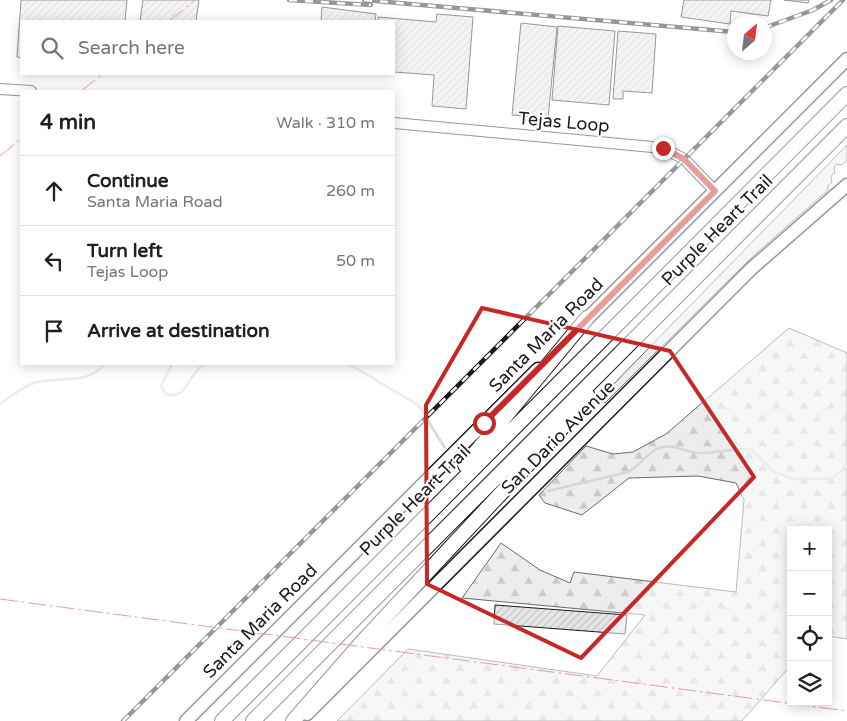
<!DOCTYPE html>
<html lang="en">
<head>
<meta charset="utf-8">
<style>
  :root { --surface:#fff; --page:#f6f6f6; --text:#202124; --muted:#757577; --line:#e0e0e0 }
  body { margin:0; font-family:"Varela Round",sans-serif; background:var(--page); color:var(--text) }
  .controls { position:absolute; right:15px; bottom:15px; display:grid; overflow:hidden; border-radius:0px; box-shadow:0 2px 12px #0003 }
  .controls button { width:45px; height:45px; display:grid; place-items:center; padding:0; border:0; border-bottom:1px solid var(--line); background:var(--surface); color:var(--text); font:25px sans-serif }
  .compass { position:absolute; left:727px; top:15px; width:45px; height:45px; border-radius:50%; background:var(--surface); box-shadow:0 2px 12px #0003; rotate:28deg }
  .stop { position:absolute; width:15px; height:15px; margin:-11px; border:4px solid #c62828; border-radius:50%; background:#fff }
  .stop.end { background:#c62828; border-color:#fff; box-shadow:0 1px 5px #0008 }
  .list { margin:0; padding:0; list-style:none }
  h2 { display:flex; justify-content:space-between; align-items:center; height:65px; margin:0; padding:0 20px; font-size:21px }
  h2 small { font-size:16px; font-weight:400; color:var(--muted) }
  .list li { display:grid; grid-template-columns:32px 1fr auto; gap:15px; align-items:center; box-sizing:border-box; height:70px; padding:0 20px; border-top:1px solid var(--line) }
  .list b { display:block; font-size:19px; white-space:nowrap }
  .list p { margin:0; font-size:16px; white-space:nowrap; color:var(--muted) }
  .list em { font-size:16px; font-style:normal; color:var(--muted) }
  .icon { flex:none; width:28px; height:28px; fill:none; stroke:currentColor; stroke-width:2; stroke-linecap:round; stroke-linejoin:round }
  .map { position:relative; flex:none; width:847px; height:721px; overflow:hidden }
  .search { position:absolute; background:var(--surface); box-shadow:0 2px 12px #0003; left:20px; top:20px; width:375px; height:55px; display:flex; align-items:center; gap:12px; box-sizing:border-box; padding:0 18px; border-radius:0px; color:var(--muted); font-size:19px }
  .panel { position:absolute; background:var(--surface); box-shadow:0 2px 12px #0003; left:20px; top:90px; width:375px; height:275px; border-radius:0px }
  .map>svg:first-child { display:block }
  .built { fill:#ededed; stroke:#6a6a6a }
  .forest { fill:url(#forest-firs); stroke:#6a6a6a }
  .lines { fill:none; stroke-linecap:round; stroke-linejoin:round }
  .stream { stroke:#d7d7d7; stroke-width:2.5 }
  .building { fill:url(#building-hatch); stroke:#1a1a1a }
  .minor-casing { stroke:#1a1a1a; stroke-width:12 }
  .major-casing { stroke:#1a1a1a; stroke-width:15 }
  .highway-casing { stroke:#1a1a1a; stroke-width:16 }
  .minor { stroke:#fff; stroke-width:10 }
  .major { stroke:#fff; stroke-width:12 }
  .highway { stroke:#fff; stroke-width:14 }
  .rail-casing { stroke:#1a1a1a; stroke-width:4.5 }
  .rail { stroke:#fff; stroke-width:2.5; stroke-dasharray:8; stroke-linecap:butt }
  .power { stroke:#c62828; stroke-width:1; stroke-dasharray:18 4 2.5 4; stroke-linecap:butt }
  .route { stroke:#c62828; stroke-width:6 }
  .marked { fill:none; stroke:#c62828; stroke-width:4; stroke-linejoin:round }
  .labels { text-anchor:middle; stroke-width:4; stroke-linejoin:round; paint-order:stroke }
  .street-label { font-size:18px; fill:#1a1a1a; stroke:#fff }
</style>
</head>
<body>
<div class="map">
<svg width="847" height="721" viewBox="0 0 847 721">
  <defs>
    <pattern id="forest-firs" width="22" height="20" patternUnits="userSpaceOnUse" patternTransform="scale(1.25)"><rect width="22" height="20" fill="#ededed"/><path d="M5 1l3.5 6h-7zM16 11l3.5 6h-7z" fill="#cbcbcb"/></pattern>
    <pattern id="building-hatch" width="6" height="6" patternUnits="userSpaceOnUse" patternTransform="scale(1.25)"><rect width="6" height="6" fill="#e6e6e6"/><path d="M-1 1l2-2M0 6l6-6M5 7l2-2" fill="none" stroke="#c5c5c5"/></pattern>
  </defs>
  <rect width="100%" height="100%" fill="#fff"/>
  <!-- built -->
  <path class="built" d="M847 145V160L842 165 837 164 834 167 835 173 831 176 832 182 828 186V190L751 258 605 403 600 398Z"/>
  <!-- forest -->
  <path class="forest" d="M789 328 847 353V639L828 636V530H791V665L742 721H337L408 649 597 676 645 615 462 598 501 543 540 570 570 583 574 572 736 592 744 500 736 483 698 476 629 478 582 515 545 503 539 495 586 446 613 454 633 452 666 434Z"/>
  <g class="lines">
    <!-- stream -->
    <path class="stream" d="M172 364 161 386 166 394C188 401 187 373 205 364
      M349 364 418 405 445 448
      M0 404C9 397 23 387 34 383 56 376 88 386 104 364
      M548 491 628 472C639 466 645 456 655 450 674 440 686 455 705 453 721 452 735 448 751 449L773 471 793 479H831L847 466"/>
  </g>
  <!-- building -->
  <path class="building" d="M21 0H127L125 21H21V58L17 57Z
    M143 0H199L196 21H140Z
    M684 0H771L768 16 731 11 730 24 681 17Z
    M784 0H809L808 3Z
    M322 7 376 14 375 21H321Z
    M437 14 473 17 466 109 432 106 434 75 394 72V21H378V17L436 22Z
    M521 23 557 27 548 118 512 115Z
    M558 26 615 31 609 105 552 100Z
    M618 31 656 34 652 93 623 91V99H613Z
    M495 605 627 615 625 634 494 624Z"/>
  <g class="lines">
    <defs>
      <path id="minor" d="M0 89 31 91
        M394 123 663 148 684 159 715 191"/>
      <path id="major" d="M580 326 847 59
        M307 714 751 269 847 185
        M186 721 538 369"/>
      <path id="highway" d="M465 465 587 318
        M222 721 847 94
        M253 721 847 126
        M293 721 362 642 577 412 588 396"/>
    </defs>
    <!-- minor casing -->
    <use href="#minor" class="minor-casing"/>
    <!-- major casing -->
    <use href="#major" class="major-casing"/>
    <!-- highway casing -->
    <use href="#highway" class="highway-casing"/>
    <!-- minor -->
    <use href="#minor" class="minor"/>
    <!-- major -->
    <use href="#major" class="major"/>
    <!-- highway -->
    <use href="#highway" class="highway"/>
    <defs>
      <path id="rail" d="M289 0 371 5
        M364 0 734 32
        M764 28 813 10 831 0
        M123 721 843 0"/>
    </defs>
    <!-- rail casing -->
    <use href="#rail" class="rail-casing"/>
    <!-- rail -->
    <use href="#rail" class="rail"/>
    <!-- power -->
    <path class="power" d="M169 21 195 0
      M81 91 103 74
      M0 156 21 139
      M0 599 847 711"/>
  </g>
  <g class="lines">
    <!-- route -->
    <path class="route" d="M484 423 715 191 684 159 663 148"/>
  </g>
  <!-- marked area -->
  <path d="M0 0H847V721H0ZM482 308 670 351 754 477 581 658 427 584 426 405Z" fill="#fff" fill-opacity=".55" fill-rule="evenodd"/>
  <path class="marked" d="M482 308 670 351 754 477 581 658 427 584 426 405Z"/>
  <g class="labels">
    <!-- street labels -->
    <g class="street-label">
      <text transform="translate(564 122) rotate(5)" y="6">Tejas Loop</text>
      <text transform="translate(717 230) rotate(-45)" y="6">Purple Heart Trail</text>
      <text transform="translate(546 335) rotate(-45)" y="6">Santa Maria Road</text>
      <text transform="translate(558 437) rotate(-45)" y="6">San Dario Avenue</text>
      <text transform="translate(415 500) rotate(-45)" y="6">Purple Heart Trail</text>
      <text transform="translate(260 621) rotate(-45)" y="6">Santa Maria Road</text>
    </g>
  </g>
</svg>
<div class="controls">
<button>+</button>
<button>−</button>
<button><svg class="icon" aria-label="locate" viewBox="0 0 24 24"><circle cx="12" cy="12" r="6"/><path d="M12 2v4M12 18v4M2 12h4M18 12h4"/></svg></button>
<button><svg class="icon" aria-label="layers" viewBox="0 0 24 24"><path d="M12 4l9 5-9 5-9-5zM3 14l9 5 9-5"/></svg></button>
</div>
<svg class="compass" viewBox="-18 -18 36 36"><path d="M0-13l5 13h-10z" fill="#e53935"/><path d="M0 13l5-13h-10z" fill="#757577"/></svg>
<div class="stop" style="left:484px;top:423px"></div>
<div class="stop end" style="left:663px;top:148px"></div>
<div class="search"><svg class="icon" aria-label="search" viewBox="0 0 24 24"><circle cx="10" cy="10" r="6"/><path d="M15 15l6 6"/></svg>Search here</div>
<section class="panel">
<h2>4 min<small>Walk · 310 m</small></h2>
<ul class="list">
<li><svg class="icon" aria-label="ahead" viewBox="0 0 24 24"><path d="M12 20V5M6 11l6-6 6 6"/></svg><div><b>Continue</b><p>Santa Maria Road</p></div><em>260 m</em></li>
<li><svg class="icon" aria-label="left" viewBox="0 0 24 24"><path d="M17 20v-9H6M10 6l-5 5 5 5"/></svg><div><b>Turn left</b><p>Tejas Loop</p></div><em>50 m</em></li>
<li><svg class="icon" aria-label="arrive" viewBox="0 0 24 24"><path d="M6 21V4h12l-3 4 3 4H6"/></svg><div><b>Arrive at destination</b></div></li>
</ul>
</section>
</div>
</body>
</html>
